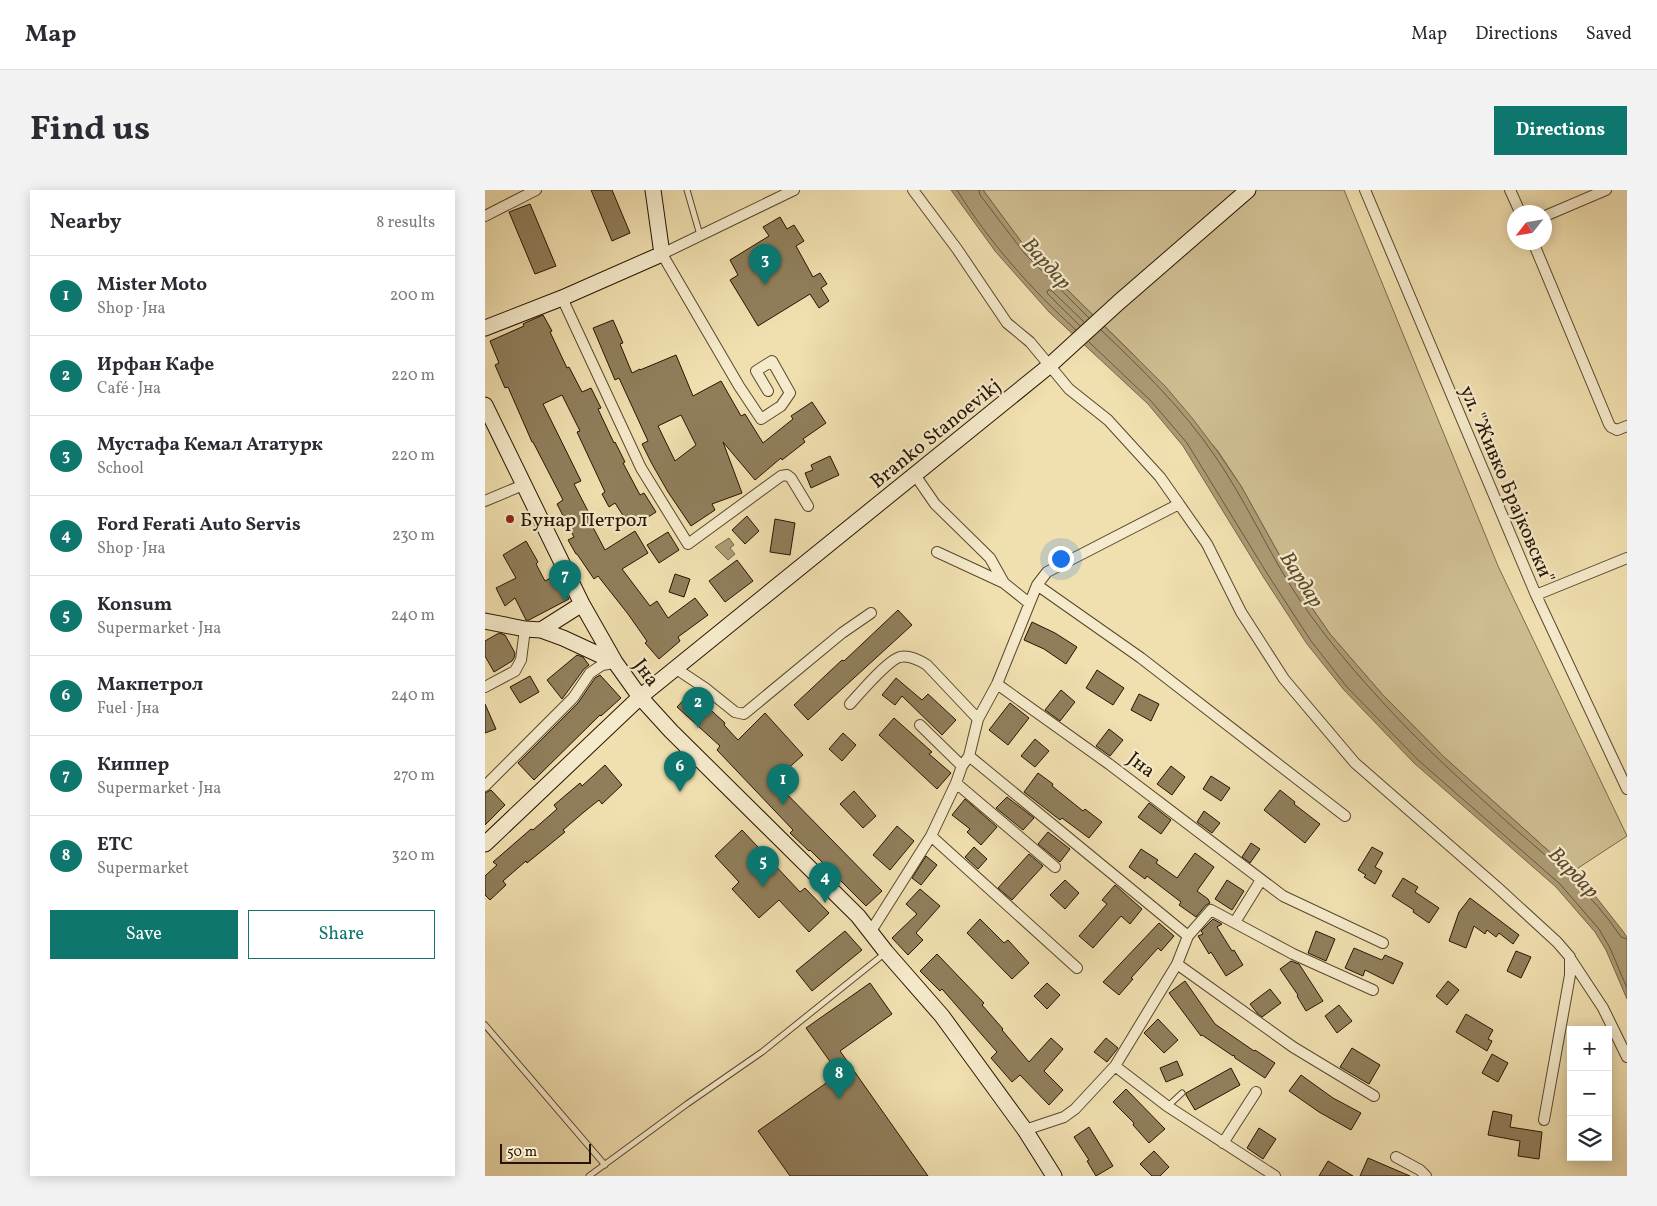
<!DOCTYPE html>
<html lang="en">
<head>
<meta charset="utf-8">
<style>
  :root { --surface:#fff; --page:#f2f2f3; --text:#2b2b33; --muted:#7c7c81; --line:#e1e1e2; --accent:#0f766e }
  body { margin:0; font-family:Vollkorn,serif; background:var(--page); color:var(--text) }
  .controls { position:absolute; right:15px; bottom:15px; display:grid; overflow:hidden; border-radius:0px; box-shadow:0 2px 12px #0003 }
  .controls button { width:45px; height:45px; display:grid; place-items:center; padding:0; border:0; border-bottom:1px solid var(--line); background:var(--surface); color:var(--text); font:25px sans-serif }
  .compass { position:absolute; left:1022px; top:15px; width:45px; height:45px; border-radius:50%; background:var(--surface); box-shadow:0 2px 12px #0003; rotate:239deg }
  .scale { position:absolute; left:15px; bottom:12px; width:91px; box-sizing:border-box; padding-left:5px; border:2px solid #271501; border-top:0; font-size:14px; line-height:18px; white-space:nowrap; color:#271501; -webkit-text-stroke:4px #f5eacb; paint-order:stroke }
  .you { position:absolute; left:575px; top:368px; width:18px; height:18px; margin:-12px; border:4px solid #fff; border-radius:50%; background:#1a73e8; box-shadow:0 0 0 8px #1a73e833 }
  .badge { display:grid; place-items:center; width:32px; height:32px; border-radius:50%; background:var(--accent); color:#fff; font-size:16px; font-weight:700 }
  .pin { position:absolute; translate:-50% -41px; filter:drop-shadow(0 1px 2px #0008) }
  .pin::after { content:''; position:absolute; top:26px; width:18px; height:15px; background:inherit; clip-path:polygon(0 0,100% 0,50% 100%) }
  .list { margin:0; padding:0; list-style:none }
  h2 { display:flex; justify-content:space-between; align-items:center; height:65px; margin:0; padding:0 20px; font-size:21px }
  h2 small { font-size:16px; font-weight:400; color:var(--muted) }
  .list li { display:grid; grid-template-columns:32px 1fr auto; gap:15px; align-items:center; box-sizing:border-box; height:80px; padding:0 20px; border-top:1px solid var(--line) }
  .list b { display:block; font-size:19px; white-space:nowrap }
  .list p { margin:0; font-size:16px; white-space:nowrap; color:var(--muted) }
  .list em { font-size:16px; font-style:normal; color:var(--muted) }
  .actions { display:flex; gap:10px; padding:15px 20px }
  .actions a { flex:1; padding:11px 0; border:1px solid var(--accent); border-radius:0px; text-align:center; font-size:18px; color:var(--accent) }
  .actions .main { background:var(--accent); color:#fff }
  .icon { flex:none; width:28px; height:28px; fill:none; stroke:currentColor; stroke-width:2; stroke-linecap:round; stroke-linejoin:round }
  .map { position:relative; flex:none; width:1142px; height:986px; overflow:hidden; border-radius:0px }
  header { display:flex; align-items:center; gap:30px; box-sizing:border-box; height:70px; padding:0 25px; background:var(--surface); border-bottom:1px solid var(--line) }
  header strong { font-size:24px }
  nav { display:flex; gap:28px; margin-inline-start:auto; font-size:18px }
  .intro { display:flex; align-items:center; justify-content:space-between; box-sizing:border-box; height:120px; padding:0 30px }
  h1 { margin:0; font-size:35px }
  .button { padding:12px 22px; border-radius:0px; background:var(--accent); color:#fff; font-size:18px; font-weight:700 }
  main { display:flex; gap:30px; padding:0 30px }
  aside { flex:1; background:var(--surface); border-radius:0px; box-shadow:0 2px 12px #0003 }
  .map>svg:first-child { display:block }
  .green { fill:#cebd91; stroke:#7a6949 }
  .water { fill:#ac9a74; stroke:#776546 }
  .lines { fill:none; stroke-linecap:round; stroke-linejoin:round }
  .shore { stroke:#6a583a; stroke-width:1 }
  .building { fill:#907e5b; stroke:#271501; fill-rule:evenodd }
  .lane-casing { stroke:#59482c; stroke-width:7 }
  .street-casing { stroke:#59482c; stroke-width:12 }
  .secondary-casing { stroke:#271501; stroke-width:17 }
  .lane { stroke:#f5eacb; stroke-width:5 }
  .street { stroke:#f5eacb; stroke-width:10 }
  .secondary { stroke:#f5eacb; stroke-width:15 }
  .poi-dot { fill:#8f2418; stroke:#f5eacb; stroke-width:2 }
  .labels { text-anchor:middle; stroke-width:4.5; stroke-linejoin:round; paint-order:stroke }
  .street-label { font-size:20px; fill:#271501; stroke:#f5eacb }
  .poi-label { font-size:20px; fill:#271501; stroke:#f5eacb; text-anchor:start }
  .water-label { font-size:21px; font-style:italic; fill:#5c4a2f; stroke:#f5eacb }
</style>
</head>
<body>
<header>
<strong>Map</strong>
<nav><a>Map</a><a>Directions</a><a>Saved</a></nav>
</header>
<div class="intro"><h1>Find us</h1><a class="button">Directions</a></div>
<main>
<aside>
<h2>Nearby<small>8 results</small></h2>
<ul class="list">
<li><span class="badge">1</span><div><b>Mister Moto</b><p>Shop · Јна</p></div><em>200 m</em></li>
<li><span class="badge">2</span><div><b>Ирфан Кафе</b><p>Café · Јна</p></div><em>220 m</em></li>
<li><span class="badge">3</span><div><b>Мустафа Кемал Ататурк</b><p>School</p></div><em>220 m</em></li>
<li><span class="badge">4</span><div><b>Ford Ferati Auto Servis</b><p>Shop · Јна</p></div><em>230 m</em></li>
<li><span class="badge">5</span><div><b>Konsum</b><p>Supermarket · Јна</p></div><em>240 m</em></li>
<li><span class="badge">6</span><div><b>Макпетрол</b><p>Fuel · Јна</p></div><em>240 m</em></li>
<li><span class="badge">7</span><div><b>Киппер</b><p>Supermarket · Јна</p></div><em>270 m</em></li>
<li><span class="badge">8</span><div><b>ETC</b><p>Supermarket</p></div><em>320 m</em></li>
</ul>
<div class="actions"><a class="main">Save</a><a>Share</a></div>
</aside>
<div class="map">
<svg width="1142" height="986" viewBox="0 0 1142 986">
  <rect width="100%" height="100%" fill="#f0dfaf"/>
  <filter id="stains"><feTurbulence type="fractalNoise" baseFrequency=".004" numOctaves="4"/><feColorMatrix values="0 0 0 0 .2 0 0 0 0 .09 0 0 0 0 .02 0 0 0 .5 -.17"/></filter>
  <radialGradient id="worn" r=".72"><stop offset=".6" stop-color="#630" stop-opacity="0"/><stop offset="1" stop-color="#630" stop-opacity=".3"/></radialGradient>
  <!-- green -->
  <path class="green" d="M498 0H859L1013 376 1142 646 1087 682 959 567 897 504 845 444 811 395 756 296 733 261 647 163 543 61Z"/>
  <!-- water -->
  <path class="water" d="M466 0H498L543 61 680 196 708 229 732 261 756 296 811 395 845 444 897 504 959 567 1087 682 1111 707 1137 740 1142 747V809L1121 760 1110 742 1071 697 929 573 859 500 822 454 779 388 698 256 663 214 564 122 510 61Z
    M244 348 249 355 245 358 250 364 243 370 230 357Z"/>
  <g class="lines">
    <!-- shore -->
    <path class="shore" d="M472 0C503 51 547 100 591 140
      M494 0 495 5 540 64 604 128
      M595 136 562 103 563 100H566L599 132
      M616 140C657 179 698 219 730 266 759 308 780 355 807 398 832 437 861 472 892 506 934 553 982 596 1029 638 1067 671 1108 704 1136 747L1142 749
      M604 152 666 211 702 253 783 385 826 451 862 497 933 570 1075 694 1114 739 1125 758 1142 798"/>
  </g>
  <!-- building -->
  <path class="building" d="M106 0H127L145 43 127 51Z
    M45 14 71 76 50 84 24 22Z
    M295 27 302 39 309 35 319 51 311 56 328 87 335 83 342 94 336 98 344 111 334 118 325 104 273 136 245 90 253 85 245 70 284 46 278 37Z
    M58 125 67 141 65 142 82 178 84 177 97 202 106 198 116 218 113 219 129 253 130 252 140 272 138 273 155 305 159 303 171 322 146 338 130 313 124 317 117 304 120 302 92 242 95 241 77 205 58 214 96 291 89 294 105 325 102 326 120 360 150 341 163 363 137 379 165 416 172 411 183 428 210 408 223 425 193 447 195 451 174 469 160 453 162 451 143 424 113 386 109 389 92 364H91L83 350 89 347 72 314 78 310 48 252H47L23 197 20 198 10 175 14 173 5 151 39 136 38 134 42 132Z
    M128 130 138 153 135 154 147 183 155 179V180L191 165 208 206 236 191 256 226 260 224 278 253 308 229 306 226 327 212 341 233 318 249 320 252 297 270 296 268 270 290 238 252 257 303 227 314 230 320 206 336 183 302 167 274 157 254 163 251 134 188 130 190 108 138ZM196 225 211 255 190 271 173 236Z
    M345 266 354 285 326 298 320 283 328 280 326 275Z
    M262 326 274 341 260 354 247 340Z
    M290 329 310 333 305 365 285 362Z
    M183 342 194 360 174 373 162 355Z
    M41 351 53 372 51 374 60 391 71 385 84 409 44 430H41L30 408 20 416 11 398 31 388 18 365Z
    M252 370 268 391 240 412 224 391Z
    M190 384 205 389 199 407 184 402Z
    M413 420 427 435 323 530 309 515 357 470 359 471Z
    M547 432 570 443 592 457 581 474 559 459 539 450Z
    M14 443 20 445 30 463 29 468 27 471 9 482 0 466V451Z
    M92 465 98 467 104 475 99 479 77 509 62 490Z
    M612 480 639 498 628 515 601 498Z
    M115 485 136 508 116 526 115 525 49 590 33 573 93 513 110 488Z
    M45 486 54 502 35 513 25 497Z
    M411 488 437 510 443 504 471 530 457 545 417 506 410 515 397 505Z
    M576 500 590 512 575 531 560 520Z
    M206 502 240 533 239 535 253 550 280 523 318 565 289 591 397 701 381 716 325 660 324 661 305 643 308 640 232 560 235 556 192 517Z
    M654 504 674 514 666 531 646 520Z
    M525 513 544 528 523 555 504 540Z
    M0 514 11 539 0 543Z
    M409 528 447 562 444 564 466 583 452 599 394 545Z
    M624 539 638 550 625 566 611 556Z
    M358 543 371 555 357 571 344 559Z
    M550 549 564 561 550 577 536 566Z
    M120 575 137 595 117 614 114 610 99 622 78 640 80 642 42 673 41 671 18 691 21 695 5 710 0 705V686L12 675 8 672 46 639 48 640 72 619 69 615 95 593 97 596Z
    M686 576 700 587 687 605 672 594Z
    M553 583 568 594 567 596 598 621 600 619 617 632 604 648 577 628 575 630 539 602Z
    M726 586 745 598 736 611 718 599Z
    M6 600 20 615 0 635V603Z
    M795 600 810 612 809 614 835 634 820 653 779 620Z
    M369 601 391 626 378 638 355 614Z
    M522 607 549 628 538 640 511 618Z
    M480 609 512 637 496 655 482 642 485 639 467 625Z
    M664 613 686 630 676 644 653 627Z
    M719 621 735 633 727 643 712 632Z
    M412 636 429 651 405 680 388 665Z
    M257 640 315 702 320 698 344 723 324 742 294 710 274 728 247 699 254 692 230 666Z
    M563 642 585 659 575 672 553 654Z
    M766 653 775 659 765 673 757 667Z
    M489 657 502 669 493 679 480 667Z
    M887 657 898 663 890 677 897 681 890 694 879 687 881 685 873 680Z
    M656 659 673 670 671 673 692 688 710 663 729 677 712 701 723 709 725 713 721 715 711 727 694 715 696 712 662 686 660 689 644 677Z
    M544 664 558 676 527 710 513 698Z
    M441 666 452 675 436 695 427 688Z
    M918 688 933 697 930 702 954 718 944 733 928 722 929 720 907 706Z
    M580 690 594 703 580 719 565 705Z
    M742 690 759 701 747 720 730 709Z
    M630 695 657 719 645 734 636 726 608 758 594 746 622 714 617 710Z
    M435 699 455 716 431 743 438 750 423 765 407 748 432 724 421 714Z
    M985 708 1034 745 1028 754 1014 743 1011 747 1002 740 1000 744 989 736 981 758 964 751 974 722Z
    M495 729 519 753 523 750 544 773 527 789 482 743Z
    M728 729 737 734 732 737 747 761 749 760 758 775 741 786 726 762 724 764 713 746 718 744 716 741Z
    M674 733 689 746 676 761 673 758 646 788 648 789 634 805 618 792Z
    M360 741 377 760 327 801 311 781Z
    M831 741 850 749 841 771 823 763Z
    M869 758 897 770 900 765 918 773 908 794 880 780 878 786 860 778Z
    M1031 761 1046 767 1036 788 1022 781Z
    M452 764 499 813 497 815 518 839 517 840 544 872 566 848 578 859 559 881 578 900 564 915 535 885 527 892 506 868 512 862 457 799 455 801 435 781Z
    M806 771 814 774 838 811 821 821 812 806 813 805 795 779Z
    M700 791 730 834 769 861 770 860 790 873 780 888 750 868 749 865 748 866 717 845 716 846 684 803Z
    M963 791 974 800 962 815 951 806Z
    M385 793 407 824 355 861 443 986H305L273 941 354 884 321 838Z
    M562 793 575 805 562 819 549 806Z
    M785 799 796 813 777 827 772 823 765 814Z
    M854 815 867 831 852 843 840 826Z
    M981 824 1008 840 1003 849 1007 851 1002 861 971 842Z
    M673 829 693 850 679 863 659 843Z
    M621 848 633 858 622 872 609 862Z
    M867 858 895 875 884 894 855 877Z
    M1007 864 1023 873 1013 892 997 883Z
    M692 871 698 885 681 892 675 878Z
    M746 878 755 895 710 920 701 905V903Z
    M816 885 848 908 876 923 866 940 834 922 804 901Z
    M641 899 680 939 664 953 648 935 649 933 628 912Z
    M1008 921 1027 925 1025 937 1057 942 1054 969 1033 966 1035 951 1003 945Z
    M604 937 628 976 611 986 602 971 604 970 589 947Z
    M774 938 791 949 778 969 762 958Z
    M669 961 684 977 675 986H667L655 974Z
    M883 968 925 986H875Z
    M843 971 868 986H834Z"/>
  <g class="lines">
    <defs>
      <path id="lane" d="M202 0 215 45
        M0 835 120 975
        M683 916 697 903
        M104 986 202 914 277 862 399 764"/>
      <path id="street" d="M880 0 1051 405 1142 599
        M1025 0 1035 22
        M0 26 51 0
        M1060 26 1121 0
        M1048 52 1124 234 1126 237 1132 240 1142 236
        M77 108 156 278 203 354 296 286 302 285 306 288 323 316
        M283 201 271 181 287 171 305 203 296 216 276 229 254 196 177 64 309 0
        M430 285 450 314 505 368 519 393 544 413
        M0 311 38 295
        M694 314 722 354 756 422 799 489 870 573 1012 697 1072 752 1085 767V785L1059 930
        M452 362 519 393
        M552 395 656 468 860 626
        M1051 405 1142 368
        M190 478 220 498 250 522 259 524 357 443 386 423
        M512 494 624 574 798 706 898 753
        M0 497 30 481 36 470 40 439
        M365 514C375 503 403 470 415 467 424 465 434 470 442 475L493 529
        M435 535 477 576
        M484 566 703 746
        M471 593 570 677
        M0 596 88 508 105 483 117 475 129 473
        M446 646 592 778
        M750 732 776 690
        M386 741 446 646 471 593 477 576 484 566 493 529 512 494 552 395 562 382 694 314 675 287 623 230 584 199 545 152 522 133 472 59 428 0
        M1085 768 1118 818 1142 867
        M692 774 808 857 889 906
        M630 876 682 916 790 986
        M540 940 579 927 590 919 630 876 692 774 703 746 726 720 808 764 888 800
        M738 953 771 902
        M911 967 935 980 941 986"/>
      <path id="secondary" d="M0 138 77 108 177 64 168 0
        M0 215 97 414 130 472 155 507 186 541 373 726 401 762 457 826 540 940 569 986
        M0 431 40 439 56 440 78 448 130 472
        M56 440 97 414
        M0 654 155 507 564 176 634 112 763 0"/>
    </defs>
    <!-- lane casing -->
    <use href="#lane" class="lane-casing"/>
    <!-- street casing -->
    <use href="#street" class="street-casing"/>
    <!-- secondary casing -->
    <use href="#secondary" class="secondary-casing"/>
    <!-- lane -->
    <use href="#lane" class="lane"/>
    <!-- street -->
    <use href="#street" class="street"/>
    <!-- secondary -->
    <use href="#secondary" class="secondary"/>
  </g>
  <!-- markers -->
  <circle class="poi-dot" cx="25" cy="329" r="5"/>
  <g class="labels">
    <!-- street labels -->
    <g class="street-label">
      <text transform="translate(450 243) rotate(-39)" y="7">Branko Stanoevikj</text>
      <text transform="translate(1023 294) rotate(67)" y="7">ул. "Живко Брајковски"</text>
      <text transform="translate(162 482) rotate(53)" y="7">Јна</text>
      <text transform="translate(657 574) rotate(37)" y="7">Јна</text>
    </g>
    <!-- poi labels -->
    <g class="poi-label">
      <text x="35" y="336">Бунар Петрол</text>
    </g>
    <!-- water labels -->
    <g class="water-label">
      <text transform="translate(562 73) rotate(48)" y="7">Вардар</text>
      <text transform="translate(817 389) rotate(57)" y="7">Вардар</text>
      <text transform="translate(1089 682) rotate(46)" y="7">Вардар</text>
    </g>
  </g>
  <rect width="100%" height="100%" filter="url(#stains)"/>
  <rect width="100%" height="100%" fill="url(#worn)"/>
</svg>
<div class="controls">
<button>+</button>
<button>−</button>
<button><svg class="icon" aria-label="layers" viewBox="0 0 24 24"><path d="M12 4l9 5-9 5-9-5zM3 14l9 5 9-5"/></svg></button>
</div>
<svg class="compass" viewBox="-18 -18 36 36"><path d="M0-13l5 13h-10z" fill="#e53935"/><path d="M0 13l5-13h-10z" fill="#7c7c81"/></svg>
<div class="scale">50 m</div>
<div class="you"></div>
<div class="pin badge" style="left:298px;top:615px">1</div>
<div class="pin badge" style="left:213px;top:538px">2</div>
<div class="pin badge" style="left:280px;top:95px">3</div>
<div class="pin badge" style="left:340px;top:713px">4</div>
<div class="pin badge" style="left:278px;top:697px">5</div>
<div class="pin badge" style="left:195px;top:602px">6</div>
<div class="pin badge" style="left:80px;top:411px">7</div>
<div class="pin badge" style="left:354px;top:909px">8</div>
</div>
</main>
</body>
</html>
